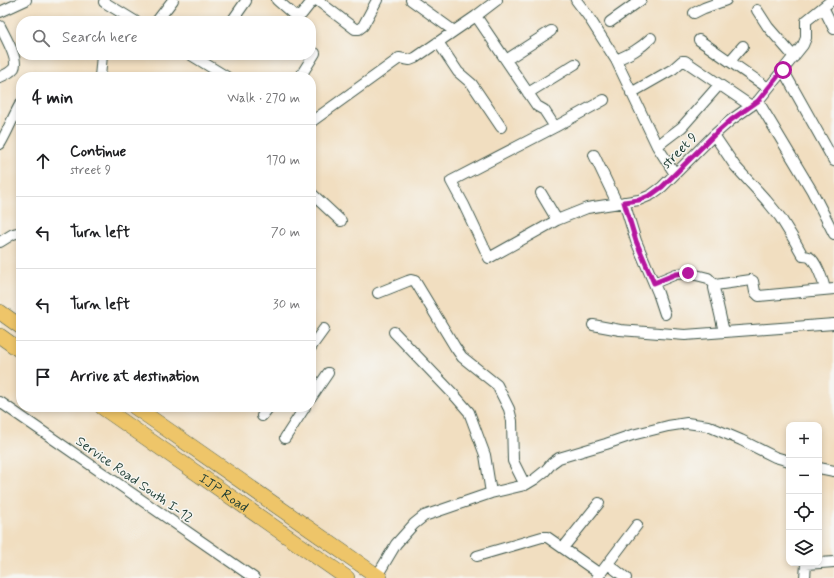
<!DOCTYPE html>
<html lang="en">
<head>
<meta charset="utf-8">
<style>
  :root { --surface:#fff; --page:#f6f6f6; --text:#202124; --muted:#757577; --line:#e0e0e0 }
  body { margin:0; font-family:Mynerve,sans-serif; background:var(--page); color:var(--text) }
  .controls { position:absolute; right:12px; bottom:12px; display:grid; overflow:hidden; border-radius:8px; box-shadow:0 2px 6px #0003 }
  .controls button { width:36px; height:36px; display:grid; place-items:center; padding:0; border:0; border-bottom:1px solid var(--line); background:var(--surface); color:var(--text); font:20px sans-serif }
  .stop { position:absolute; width:12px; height:12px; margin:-9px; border:3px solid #b5179e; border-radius:50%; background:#fff }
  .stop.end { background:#b5179e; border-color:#fff; box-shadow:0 1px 4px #0008 }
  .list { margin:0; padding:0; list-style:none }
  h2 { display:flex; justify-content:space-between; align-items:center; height:52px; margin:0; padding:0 16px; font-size:17px }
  h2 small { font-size:13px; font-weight:400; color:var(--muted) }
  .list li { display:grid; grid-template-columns:26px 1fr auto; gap:12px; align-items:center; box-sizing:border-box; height:72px; padding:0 16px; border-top:1px solid var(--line) }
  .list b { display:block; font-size:15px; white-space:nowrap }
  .list p { margin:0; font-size:13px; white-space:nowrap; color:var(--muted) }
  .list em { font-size:13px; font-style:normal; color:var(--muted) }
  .icon { flex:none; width:22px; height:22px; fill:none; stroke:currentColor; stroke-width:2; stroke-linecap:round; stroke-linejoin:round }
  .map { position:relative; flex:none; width:834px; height:578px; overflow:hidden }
  .search { position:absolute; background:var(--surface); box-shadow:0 2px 6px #0003; left:16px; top:16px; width:300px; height:44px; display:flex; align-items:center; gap:10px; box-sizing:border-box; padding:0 14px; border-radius:16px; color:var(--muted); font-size:15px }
  .panel { position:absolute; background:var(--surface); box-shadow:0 2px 6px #0003; left:16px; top:72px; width:300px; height:340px; border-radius:16px }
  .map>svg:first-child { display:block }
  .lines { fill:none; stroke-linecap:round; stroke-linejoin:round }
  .minor-casing { stroke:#3e5549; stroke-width:12 }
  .highway-casing { stroke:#3e5549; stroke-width:16 }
  .minor { stroke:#fff; stroke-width:10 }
  .highway { stroke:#eec569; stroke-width:15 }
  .route { stroke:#b5179e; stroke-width:5 }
  .labels { text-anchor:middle; stroke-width:3; stroke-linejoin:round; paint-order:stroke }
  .street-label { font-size:14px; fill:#1f3d34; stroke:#f6f6f2 }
</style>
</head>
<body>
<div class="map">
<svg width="834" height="578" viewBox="0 0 834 578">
  <rect width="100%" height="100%" fill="#f6f6f2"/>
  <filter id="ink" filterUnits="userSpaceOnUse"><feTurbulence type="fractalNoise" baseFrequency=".025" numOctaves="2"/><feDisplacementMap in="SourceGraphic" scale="8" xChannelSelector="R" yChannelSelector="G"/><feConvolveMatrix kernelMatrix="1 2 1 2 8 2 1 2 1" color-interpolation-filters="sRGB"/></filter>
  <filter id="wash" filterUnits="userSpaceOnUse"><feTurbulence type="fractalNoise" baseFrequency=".012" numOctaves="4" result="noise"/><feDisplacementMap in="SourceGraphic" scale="16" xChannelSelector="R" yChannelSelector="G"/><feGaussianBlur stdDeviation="0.9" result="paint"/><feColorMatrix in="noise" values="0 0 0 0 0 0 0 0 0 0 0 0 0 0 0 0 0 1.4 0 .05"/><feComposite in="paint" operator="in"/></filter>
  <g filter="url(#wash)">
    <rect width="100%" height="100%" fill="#f1dec0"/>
  </g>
  <g filter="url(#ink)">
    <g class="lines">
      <defs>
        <path id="minor" d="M277 0 294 15 298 17 302 14 313 0
          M317 0 355 29H359L363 26 377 0
          M411 0 454 31
          M576 0 588 16 616 60 657 146 675 174
          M104 2 135 21
          M823 7 834 29
          M757 10 768 27 794 57
          M0 12 26 0
          M694 13 704 8 726 0
          M476 16 537 106 544 110 555 127 451 181 464 205 489 258 557 220 587 208 639 200 651 195 662 187 714 135 731 120 758 101 803 45 806 38V21L832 0
          M157 21 173 0
          M232 21 246 1
          M610 22 641 0
          M0 26C4 35 19 59 14 68 11 72 5 75 0 77
          M699 40 768 88
          M438 42 458 72 472 84 501 127
          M191 55 227 77
          M506 60 551 31
          M616 60C630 54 640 49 651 38
          M730 61 743 46
          M783 70 834 161
          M100 77 102 55
          M300 77 315 53
          M528 93 575 64
          M631 93 673 69 682 61H685L751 106
          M758 101 812 191 834 234
          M311 122 397 60 399 58 410 60 415 58 476 16 497 0
          M555 127 604 100
          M714 135 735 166 766 200 780 217 793 238 803 256C805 256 807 256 809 257 816 260 824 283 825 290
          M0 144C8 131 13 116 21 103
          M657 146 682 127 719 85
          M594 155 617 203
          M311 193 341 221
          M541 193 557 220
          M624 202 636 241 658 293 665 314
          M0 242 13 234 21 232
          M654 283 676 274 688 273 708 278 715 285
          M378 293 408 281 411 280 415 281 455 347 462 357 497 385 509 409 512 421 513 461 525 485
          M593 325 620 330 685 335 834 324
          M394 332 456 397 469 412 485 455 491 493
          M724 332 714 288 715 285 751 280 753 281 755 292 759 296 834 289
          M311 347 324 329
          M311 398 328 373
          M0 402 254 578
          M262 416 269 407
          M285 438 305 407
          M819 468 834 471
          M563 548 599 503
          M477 556 542 537H547L600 574
          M608 564 626 578
          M377 576 396 544 414 524 424 516 491 493 525 485 535 479 545 471 552 463 559 458 606 444 632 435 668 426 687 423 708 426 741 440 775 457 789 461
          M597 578 637 525
          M805 578 806 564 834 562"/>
        <g id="highway">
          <path d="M0 312 21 327"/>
          <path d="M0 336 21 351"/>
          <path id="s1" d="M102 407 347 578"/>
          <path d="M135 407 380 578"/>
        </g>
      </defs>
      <!-- minor casing -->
      <use href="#minor" class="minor-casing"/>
      <!-- highway casing -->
      <use href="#highway" class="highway-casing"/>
      <!-- minor -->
      <use href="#minor" class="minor"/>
      <!-- highway -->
      <use href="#highway" class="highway"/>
    </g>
  </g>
  <g class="lines" filter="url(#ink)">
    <!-- route -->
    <path class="route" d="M688 273 676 274 654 283 636 241 624 202 639 200 651 195 662 187 714 135 731 120 758 101 783 70"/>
  </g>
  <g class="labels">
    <!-- street labels -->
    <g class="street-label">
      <text transform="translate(679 150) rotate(-45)" y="5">street 9</text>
      <text transform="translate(135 479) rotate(35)" y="5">Service Road South I-12</text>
      <text dy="5" stroke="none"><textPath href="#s1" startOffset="149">IJP Road</textPath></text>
    </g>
  </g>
</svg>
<div class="controls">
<button>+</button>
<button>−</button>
<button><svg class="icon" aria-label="locate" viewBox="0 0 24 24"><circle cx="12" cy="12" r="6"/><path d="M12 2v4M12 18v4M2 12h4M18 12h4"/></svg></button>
<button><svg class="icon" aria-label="layers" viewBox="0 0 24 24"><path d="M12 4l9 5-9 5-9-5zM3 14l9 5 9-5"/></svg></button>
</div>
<div class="stop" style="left:783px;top:70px"></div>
<div class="stop end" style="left:688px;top:273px"></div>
<div class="search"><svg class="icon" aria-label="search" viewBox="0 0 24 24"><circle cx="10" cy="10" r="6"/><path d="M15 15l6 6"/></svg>Search here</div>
<section class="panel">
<h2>4 min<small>Walk · 270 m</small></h2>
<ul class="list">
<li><svg class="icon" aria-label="ahead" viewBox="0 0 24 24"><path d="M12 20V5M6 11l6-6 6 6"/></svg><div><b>Continue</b><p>street 9</p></div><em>170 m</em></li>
<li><svg class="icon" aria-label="left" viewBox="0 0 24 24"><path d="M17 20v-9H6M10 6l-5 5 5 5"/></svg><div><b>Turn left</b></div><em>70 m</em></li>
<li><svg class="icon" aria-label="left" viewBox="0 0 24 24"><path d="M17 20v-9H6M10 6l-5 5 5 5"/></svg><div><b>Turn left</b></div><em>30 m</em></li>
<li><svg class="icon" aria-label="arrive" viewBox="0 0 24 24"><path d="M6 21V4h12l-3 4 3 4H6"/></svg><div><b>Arrive at destination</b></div></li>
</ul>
</section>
</div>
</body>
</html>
